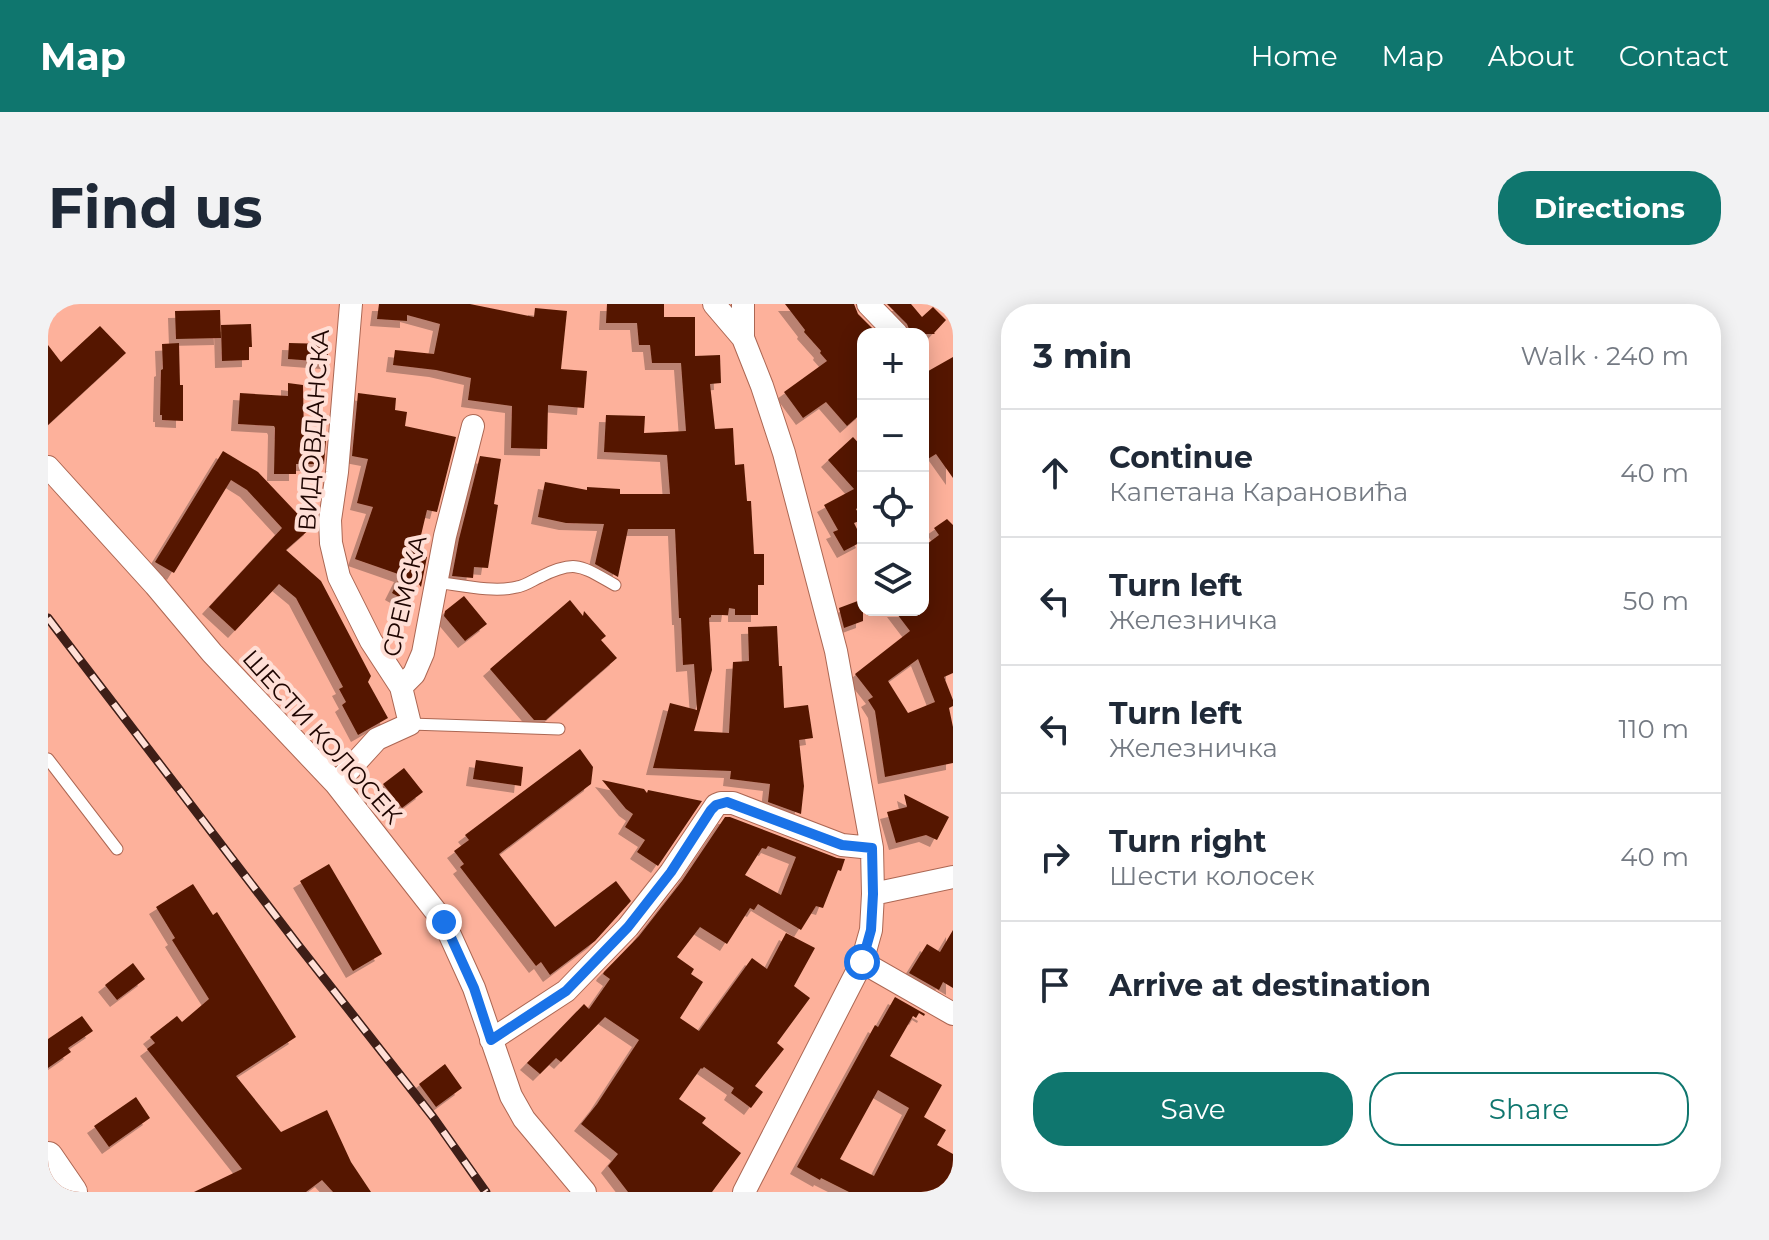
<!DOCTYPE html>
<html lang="en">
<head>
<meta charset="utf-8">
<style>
  :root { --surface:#fff; --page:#f2f2f3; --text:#1f2937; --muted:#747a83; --line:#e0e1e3; --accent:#0f766e }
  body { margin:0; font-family:Montserrat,sans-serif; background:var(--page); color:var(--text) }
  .controls { position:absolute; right:24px; top:24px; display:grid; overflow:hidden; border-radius:16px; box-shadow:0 4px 20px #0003 }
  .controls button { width:72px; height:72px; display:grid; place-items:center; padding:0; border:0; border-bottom:2px solid var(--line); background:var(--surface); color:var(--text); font:40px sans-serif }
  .stop { position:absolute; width:24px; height:24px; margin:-18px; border:6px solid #1a73e8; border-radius:50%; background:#fff }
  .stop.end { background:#1a73e8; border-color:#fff; box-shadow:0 2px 8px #0008 }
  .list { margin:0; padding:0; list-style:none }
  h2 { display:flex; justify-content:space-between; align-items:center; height:104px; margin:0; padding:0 32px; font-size:34px }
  h2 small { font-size:26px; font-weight:400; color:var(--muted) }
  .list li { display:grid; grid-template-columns:52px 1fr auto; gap:24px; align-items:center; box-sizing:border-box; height:128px; padding:0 32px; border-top:2px solid var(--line) }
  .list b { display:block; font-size:30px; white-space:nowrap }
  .list p { margin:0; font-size:26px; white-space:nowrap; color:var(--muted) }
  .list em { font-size:26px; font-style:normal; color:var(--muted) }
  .actions { display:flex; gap:16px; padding:24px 32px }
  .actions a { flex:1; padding:18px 0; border:2px solid var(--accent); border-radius:32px; text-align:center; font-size:28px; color:var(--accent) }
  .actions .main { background:var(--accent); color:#fff }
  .icon { flex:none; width:44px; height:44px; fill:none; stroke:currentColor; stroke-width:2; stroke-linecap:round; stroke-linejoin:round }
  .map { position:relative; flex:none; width:905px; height:888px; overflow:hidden; border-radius:32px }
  header { display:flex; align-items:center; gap:48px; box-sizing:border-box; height:112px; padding:0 40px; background:var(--accent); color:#fff }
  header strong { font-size:38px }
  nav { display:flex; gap:44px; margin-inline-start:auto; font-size:28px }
  .intro { display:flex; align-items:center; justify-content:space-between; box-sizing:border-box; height:192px; padding:0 48px }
  h1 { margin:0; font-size:56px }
  .button { padding:20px 36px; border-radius:32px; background:var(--accent); color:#fff; font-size:28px; font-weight:700 }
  main { display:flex; gap:48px; padding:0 48px }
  aside { flex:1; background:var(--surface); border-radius:32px; box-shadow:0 4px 20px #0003 }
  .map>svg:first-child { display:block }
  .building { fill:#541805; fill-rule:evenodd; filter:url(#shadow) }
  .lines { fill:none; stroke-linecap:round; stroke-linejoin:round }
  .service-casing { stroke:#ac6753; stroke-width:13 }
  .minor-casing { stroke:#ac6753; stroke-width:24 }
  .secondary-casing { stroke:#ac6753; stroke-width:32 }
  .service { stroke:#fff; stroke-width:11 }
  .minor { stroke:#fff; stroke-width:22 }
  .secondary { stroke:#fff; stroke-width:30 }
  .rail-casing { stroke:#3e1e17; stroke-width:9 }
  .rail { stroke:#ffdfd6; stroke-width:6; stroke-dasharray:18; stroke-linecap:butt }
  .route { stroke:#1a73e8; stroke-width:10 }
  .labels { text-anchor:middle; stroke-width:8; stroke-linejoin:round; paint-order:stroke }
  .street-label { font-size:24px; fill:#1e0501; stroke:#ffdfd6 }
</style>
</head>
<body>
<header>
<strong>Map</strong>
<nav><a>Home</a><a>Map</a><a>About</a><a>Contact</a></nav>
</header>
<div class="intro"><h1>Find us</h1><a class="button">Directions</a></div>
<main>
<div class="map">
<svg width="905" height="888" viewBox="0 0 905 888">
  <defs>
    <filter id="shadow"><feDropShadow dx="-7" dy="7" stdDeviation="0" flood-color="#0004"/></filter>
  </defs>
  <rect width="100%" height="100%" fill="#fdb19b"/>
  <!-- building -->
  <path class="building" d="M331 0H422L486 13 487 4 519 7 513 65 539 67 536 104 500 101 499 145 463 144 464 102 420 96 423 74 388 66 345 61 347 46 386 50 392 20 359 11V17L329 15Z
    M559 0H616V13H647V52L672 51 673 79 662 80 667 125 685 124 687 161 696 160 699 197H703L706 250H716V281H710V311H687V305L681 304 680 311H663V313L661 314 664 366 646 427 681 429 685 358 701 357 700 323 729 322 731 362H734L736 404 760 401 765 434 751 436 756 482 753 510 720 498 722 480 682 475 683 467 605 464 622 399 649 406 646 360 635 361 633 314H631L627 225H580L570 273 547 260 556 220 518 219 490 213 497 178 539 186V183L572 185V190H622L619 151 556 148 558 111 597 112 596 129 638 127 633 59H604L602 41H591L589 19H558Z
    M737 0H806L810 10 830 30H815V108L799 122 778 98 755 114 736 88 779 57 772 49 773 47 756 28 757 26Z
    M839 0H863L874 13 885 3 898 16 886 29 887 30H863L859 20Z
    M172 6 173 34 128 35 127 7Z
    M203 20 204 43H201V56L174 57 173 21Z
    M52 22 78 49 0 121V41L13 58Z
    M131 39 132 81H135V117L114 116V111H112L113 66 115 65 114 40Z
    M241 39 280 40V58L240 55Z
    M905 53V174L888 150 875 158V70Z
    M240 79 255 81 256 136H278L276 160H248V170H226L227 124 226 122 190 120 192 89 240 92Z
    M310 89 348 94 347 106 359 108 357 122 408 133 389 208 379 206 369 248 379 253 373 283 370 279 360 298 344 289 353 271 307 255 325 203 309 199 320 155 304 152Z
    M805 133 815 144V201L808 205 814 216 806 219 815 237 796 247 785 228 790 226 776 201 806 185 780 156Z
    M175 147 210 168 263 224 238 246 273 277 323 372 320 378 340 414 310 431 294 401 298 398 291 385 295 383 248 294 231 280 187 327 161 303 234 224 199 186 183 176 126 269 107 258Z
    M432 152 453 155 446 200 450 201 440 264 426 263 425 274 404 272 411 235Z
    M899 215 905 221V369L896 373 905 396V402L901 404 905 423V459L837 473 827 407 820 396 825 393 807 370 862 327 846 306H875V243L891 231 886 224ZM870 355 887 398 860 409 840 377Z
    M416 292 439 320 417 337 396 312 397 307Z
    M815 295V317L796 324 791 304Z
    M522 296 535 312 536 307 558 332 553 336 569 354 498 416H486L442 365Z
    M532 445 545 463 543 480 451 550 507 623 568 577 583 597 547 637 502 671 493 658 488 662 412 563 416 560 406 547 421 536 417 531Z
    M428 456 475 463 473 482 425 475Z
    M356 464 375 488 354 504 335 480Z
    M554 476 596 485 599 489 600 486 654 497 610 562 589 548 597 536 577 523 585 510 578 505Z
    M856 490 901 513 889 536 878 531 848 539 839 508 859 503Z
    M677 513H682L789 554 797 555 793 567 790 566 775 604 768 602 753 626 710 600 706 606 702 604 679 640 652 623 629 653 646 665 643 670 655 678 632 714 651 727 704 654 719 665 738 629 767 644 746 682 762 694 729 739 736 745 707 782 715 788 703 804 683 789 686 784 656 763 654 765 653 764 631 795 658 814 654 819 693 849 664 888H580L560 862 570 850 533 820 549 800 591 736 557 713 513 758 508 754 492 770 479 759 536 700 541 705 562 675 555 670 556 668 591 632 634 577ZM720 542 748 553 733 591 697 571 714 544 718 545Z
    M281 560 334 650 305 667 252 577Z
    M145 580 165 611 169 608 248 733 188 772 233 828 279 806 303 858 323 888H285L274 876 258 888H146L194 865 99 745 107 739 102 733 129 712 134 718 161 695 124 636 127 634 108 603Z
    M905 626V684L895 678 891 686 861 669 879 640 892 648Z
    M85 659 97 675 69 696 57 681Z
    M847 693 877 710 876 712 871 709 868 714 865 712 842 752 894 781 876 813 898 826 889 841 905 850V868L895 888H801L773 874 772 876 749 863 827 721 830 723ZM830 786 861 804 826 872 792 855Z
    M34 712 45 727 20 744 23 748 0 764V735Z
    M397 760 414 784 388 803 371 780Z
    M88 793 102 814 61 843 46 822Z"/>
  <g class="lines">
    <defs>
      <path id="service" d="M388 278C412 281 446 289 469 283 477 282 485 276 492 273 528 255 533 262 567 281
        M362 420 511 425
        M0 455 69 545"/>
      <path id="minor" d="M666 0 695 34 714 82 736 149 788 347 824 544 825 590 823 626 814 658 696 888
        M695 0V34
        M820 0 849 30
        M0 163 107 281 164 349 288 480 396 618 426 684 463 792 476 815 537 888
        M353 383 366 370 375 349 397 232 425 122
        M288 480 329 435 362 420 353 383 323 337 291 273 283 239 282 216 289 168 303 0
        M825 590 905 573
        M814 658 905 710
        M443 736 518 687 580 623 623 568 668 501 673 499H685L794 541 824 544"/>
      <path id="secondary" d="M0 853 24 888"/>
    </defs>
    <!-- service casing -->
    <use href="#service" class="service-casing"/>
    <!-- minor casing -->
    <use href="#minor" class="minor-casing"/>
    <!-- secondary casing -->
    <use href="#secondary" class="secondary-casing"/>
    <!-- service -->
    <use href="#service" class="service"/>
    <!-- minor -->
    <use href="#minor" class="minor"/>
    <!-- secondary -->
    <use href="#secondary" class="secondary"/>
    <defs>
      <path id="rail" d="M0 314 250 641 385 813 438 888"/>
    </defs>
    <!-- rail casing -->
    <use href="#rail" class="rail-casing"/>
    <!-- rail -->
    <use href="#rail" class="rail"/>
  </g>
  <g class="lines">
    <!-- route -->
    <path class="route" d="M396 618 426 684 443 736 518 687 580 623 623 568 663 506 668 501 679 498 794 541 824 544 825 590 823 626 814 658"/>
  </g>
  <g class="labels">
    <!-- street labels -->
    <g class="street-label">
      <text transform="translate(266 126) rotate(-86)" y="8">ВИДОВДАНСКА</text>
      <text transform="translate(357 292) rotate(-77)" y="8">СРЕМСКА</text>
      <text transform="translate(274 433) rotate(48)" y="8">ШЕСТИ КОЛОСЕК</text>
    </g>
  </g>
</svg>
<div class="controls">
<button>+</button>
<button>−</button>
<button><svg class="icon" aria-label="locate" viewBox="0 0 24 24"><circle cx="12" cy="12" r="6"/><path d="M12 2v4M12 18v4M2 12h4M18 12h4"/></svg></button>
<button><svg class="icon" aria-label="layers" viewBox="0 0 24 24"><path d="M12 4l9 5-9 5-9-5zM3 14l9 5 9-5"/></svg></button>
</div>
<div class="stop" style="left:814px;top:658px"></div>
<div class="stop end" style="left:396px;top:618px"></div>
</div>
<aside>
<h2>3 min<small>Walk · 240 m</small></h2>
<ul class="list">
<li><svg class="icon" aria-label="ahead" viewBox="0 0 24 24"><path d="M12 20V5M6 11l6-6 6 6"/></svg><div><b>Continue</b><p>Капетана Карановића</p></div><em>40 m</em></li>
<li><svg class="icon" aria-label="left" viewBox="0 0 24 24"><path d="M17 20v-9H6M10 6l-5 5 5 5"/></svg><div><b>Turn left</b><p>Железничка</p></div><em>50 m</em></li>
<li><svg class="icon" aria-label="left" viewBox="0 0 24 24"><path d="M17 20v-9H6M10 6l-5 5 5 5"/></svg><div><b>Turn left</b><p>Железничка</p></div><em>110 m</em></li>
<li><svg class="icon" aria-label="right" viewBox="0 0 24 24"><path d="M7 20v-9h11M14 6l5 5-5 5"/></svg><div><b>Turn right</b><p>Шести колосек</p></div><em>40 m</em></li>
<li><svg class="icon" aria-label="arrive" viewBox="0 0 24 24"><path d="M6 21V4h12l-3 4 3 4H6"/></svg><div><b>Arrive at destination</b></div></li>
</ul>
<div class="actions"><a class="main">Save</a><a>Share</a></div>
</aside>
</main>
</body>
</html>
